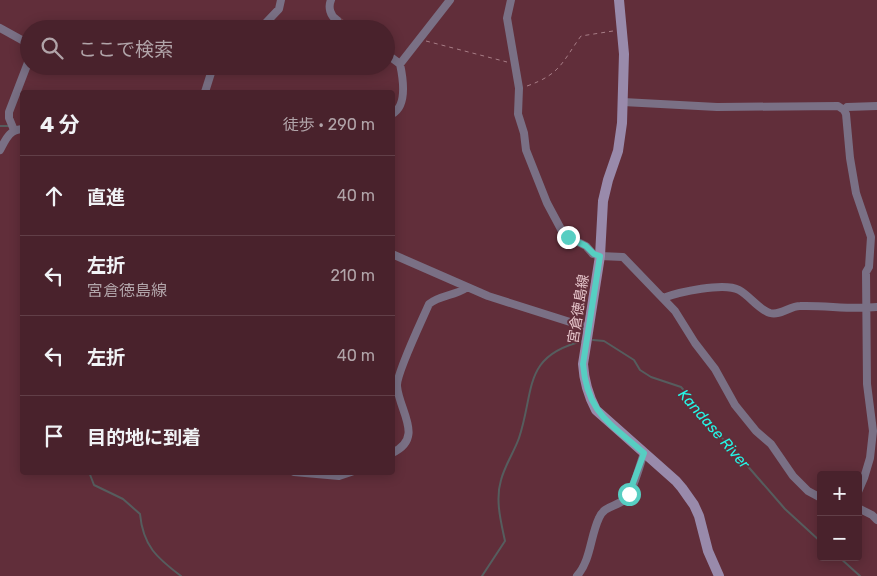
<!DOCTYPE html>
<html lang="ja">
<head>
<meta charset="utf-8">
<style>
  :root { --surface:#49222c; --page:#502a34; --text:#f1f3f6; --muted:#b1a4a9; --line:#613f48 }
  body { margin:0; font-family:Rubik,"Noto Sans JP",sans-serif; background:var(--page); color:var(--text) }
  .controls { position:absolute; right:15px; bottom:15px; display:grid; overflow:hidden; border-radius:5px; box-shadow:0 2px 12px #0003 }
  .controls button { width:45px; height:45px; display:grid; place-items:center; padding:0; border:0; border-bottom:1px solid var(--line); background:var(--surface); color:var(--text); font:25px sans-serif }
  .stop { position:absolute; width:15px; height:15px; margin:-11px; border:4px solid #57cec2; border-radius:50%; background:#fff }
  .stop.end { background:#57cec2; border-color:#fff; box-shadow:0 1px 5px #0008 }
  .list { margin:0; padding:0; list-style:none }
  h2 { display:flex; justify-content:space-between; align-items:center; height:65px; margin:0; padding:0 20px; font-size:21px }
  h2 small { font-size:16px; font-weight:400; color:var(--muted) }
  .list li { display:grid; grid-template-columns:32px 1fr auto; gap:15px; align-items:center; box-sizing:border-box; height:80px; padding:0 20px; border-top:1px solid var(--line) }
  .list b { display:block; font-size:19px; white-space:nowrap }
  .list p { margin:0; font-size:16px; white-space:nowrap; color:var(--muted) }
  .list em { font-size:16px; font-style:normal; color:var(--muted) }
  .icon { flex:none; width:28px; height:28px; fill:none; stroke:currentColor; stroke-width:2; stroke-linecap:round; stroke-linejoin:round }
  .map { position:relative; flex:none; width:877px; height:576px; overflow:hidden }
  .search { position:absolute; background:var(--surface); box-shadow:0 2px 12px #0003; left:20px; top:20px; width:375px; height:55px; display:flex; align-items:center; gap:12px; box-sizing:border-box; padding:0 18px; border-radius:28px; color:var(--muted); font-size:19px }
  .panel { position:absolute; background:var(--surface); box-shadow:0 2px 12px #0003; left:20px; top:90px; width:375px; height:385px; border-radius:5px }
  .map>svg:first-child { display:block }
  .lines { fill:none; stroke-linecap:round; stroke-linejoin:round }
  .stream { stroke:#565d5e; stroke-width:2 }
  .minor-tunnel { stroke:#754550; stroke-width:8; stroke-dasharray:8 4; stroke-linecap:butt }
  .path { stroke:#a77d86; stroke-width:1; stroke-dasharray:4 4; stroke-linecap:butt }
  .minor { stroke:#7a7085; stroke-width:8 }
  .secondary { stroke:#998aab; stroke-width:10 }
  .route { stroke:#57cec2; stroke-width:6 }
  .labels { text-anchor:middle; stroke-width:4; stroke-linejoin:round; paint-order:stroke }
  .street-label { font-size:14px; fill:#e8c7cd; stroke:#612e3a }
  .water-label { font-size:15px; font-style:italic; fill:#25f6e6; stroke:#612e3a }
</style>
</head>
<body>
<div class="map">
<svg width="877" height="576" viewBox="0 0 877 576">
  <rect width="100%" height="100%" fill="#612e3a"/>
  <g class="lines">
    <!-- stream -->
    <path class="stream" d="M0 126H10
      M593 340 604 341 634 360 640 370 651 377 681 387 698 407 705 421 731 447 785 509 821 542
      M89 472 94 485 123 499 140 514C143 546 157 558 181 576
      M839 557 860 576
      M482 576 505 541C501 522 495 500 501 480 505 465 514 452 519 438 535 390 522 356 583 341"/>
    <!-- minor-tunnel -->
    <path class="minor-tunnel" d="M337 20 349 29"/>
    <!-- path -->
    <path class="path" d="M426 41 507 62
      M527 86C561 74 562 62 581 36L613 31"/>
    <!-- minor -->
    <path class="minor" d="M331 0C328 7 330 16 337 20
      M511 0 507 18 519 88 518 114 524 133 526 150 547 203 562 231 568 237 586 246 593 254 600 256 623 257 675 311 695 343 715 369 735 405 756 431 771 444 793 476 808 491 821 498
      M0 28 29 44
      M260 29 279 9 281 0
      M388 55 400 64
      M205 92 211 73 216 66
      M623 102 717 107 838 106 844 110 846 114 850 158 856 193 871 237 869 267 866 272 867 384 873 431 870 458 864 478 858 492
      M844 110 847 107 877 106
      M392 114C408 106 403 78 400 64L450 0
      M14 130 9 118V112L29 60
      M0 150C6 139 9 130 22 129
      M392 254 488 296 589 328
      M663 298C679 292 724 282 739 290 750 296 758 309 770 313 780 316 790 306 800 306 826 305 851 310 877 307
      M392 453C425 438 399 411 397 386 396 374 423 318 429 304 440 295 454 296 466 288
      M294 472 339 476 351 472
      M858 508 872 515 877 520
      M577 576C591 560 590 537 599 518 604 506 615 507 624 500 633 493 640 464 644 453"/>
    <!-- secondary -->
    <path class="secondary" d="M619 0 624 54 622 123 618 151 608 180 603 201 600 256 583 364C584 380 588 395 596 410L676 481 682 488 694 505 699 516 708 551 719 576"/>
  </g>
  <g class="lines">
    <!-- route -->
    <path class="route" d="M568 237 586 246 594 254 600 256 583 364C587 413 610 423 644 453L629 494"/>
  </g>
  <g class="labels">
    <!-- street labels -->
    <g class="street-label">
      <text transform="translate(578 309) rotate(-81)" y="5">宮倉徳島線</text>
    </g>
    <!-- water labels -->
    <g class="water-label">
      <text transform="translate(714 429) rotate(49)" y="5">Kandase River</text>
    </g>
  </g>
</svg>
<div class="controls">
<button>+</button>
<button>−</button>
</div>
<div class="stop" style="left:629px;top:494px"></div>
<div class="stop end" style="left:568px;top:237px"></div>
<div class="search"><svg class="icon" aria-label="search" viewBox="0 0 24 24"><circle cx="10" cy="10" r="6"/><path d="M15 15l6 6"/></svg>ここで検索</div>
<section class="panel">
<h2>4 分<small>徒歩 · 290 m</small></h2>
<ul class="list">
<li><svg class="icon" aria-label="ahead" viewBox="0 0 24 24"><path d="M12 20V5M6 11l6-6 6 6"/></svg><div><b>直進</b></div><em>40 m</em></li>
<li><svg class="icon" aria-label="left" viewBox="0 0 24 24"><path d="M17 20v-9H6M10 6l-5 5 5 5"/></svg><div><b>左折</b><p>宮倉徳島線</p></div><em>210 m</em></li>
<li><svg class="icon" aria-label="left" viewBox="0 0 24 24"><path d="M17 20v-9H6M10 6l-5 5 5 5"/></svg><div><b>左折</b></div><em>40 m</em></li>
<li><svg class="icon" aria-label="arrive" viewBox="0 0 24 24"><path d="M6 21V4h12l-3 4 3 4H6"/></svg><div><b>目的地に到着</b></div></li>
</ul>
</section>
</div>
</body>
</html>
